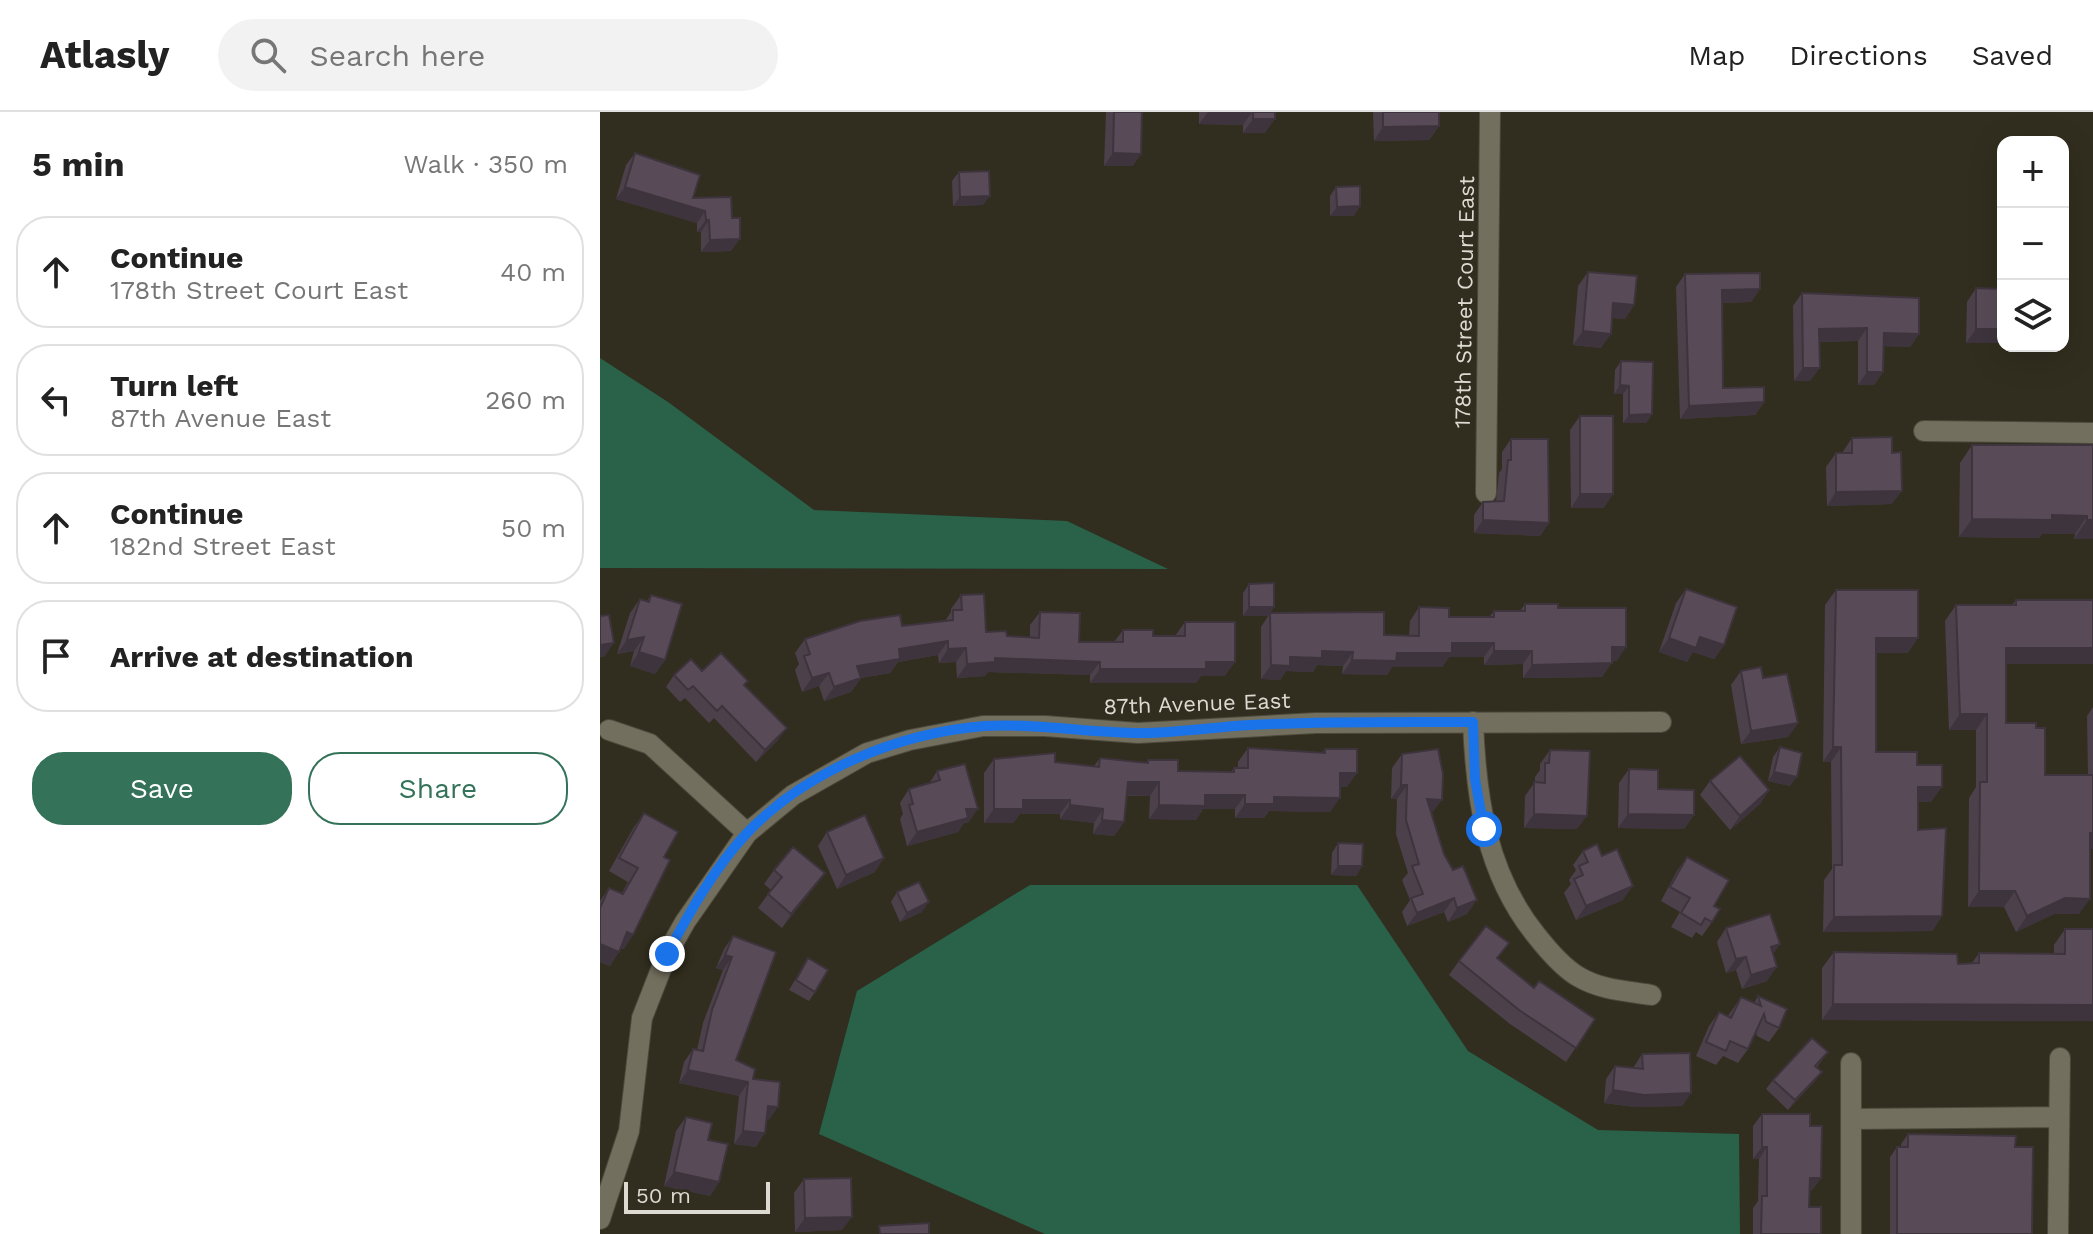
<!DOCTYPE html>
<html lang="en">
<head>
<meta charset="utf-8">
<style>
  :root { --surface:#fff; --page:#f2f2f2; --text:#222; --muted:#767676; --line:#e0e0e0; --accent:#347259 }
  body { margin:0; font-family:"Work Sans",sans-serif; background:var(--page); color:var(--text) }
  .controls { position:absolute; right:24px; top:24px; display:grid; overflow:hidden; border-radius:16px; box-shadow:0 8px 32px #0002 }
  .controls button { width:72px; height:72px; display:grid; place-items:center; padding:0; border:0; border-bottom:2px solid var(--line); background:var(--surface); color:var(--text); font:40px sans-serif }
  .scale { position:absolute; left:24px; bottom:20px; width:146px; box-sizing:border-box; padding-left:8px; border:4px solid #dcdad1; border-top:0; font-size:22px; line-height:28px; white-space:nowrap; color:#dcdad1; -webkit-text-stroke:6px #312e1f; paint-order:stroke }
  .stop { position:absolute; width:24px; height:24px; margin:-18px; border:6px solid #1a73e8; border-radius:50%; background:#fff }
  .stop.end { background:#1a73e8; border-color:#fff; box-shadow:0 2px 8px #0008 }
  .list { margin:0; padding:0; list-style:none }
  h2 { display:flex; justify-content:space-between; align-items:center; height:104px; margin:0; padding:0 32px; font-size:34px }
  h2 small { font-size:26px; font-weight:400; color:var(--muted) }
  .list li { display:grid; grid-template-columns:52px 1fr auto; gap:24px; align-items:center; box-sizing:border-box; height:112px; margin:0 16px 16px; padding:0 16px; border:2px solid var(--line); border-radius:32px }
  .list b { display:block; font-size:30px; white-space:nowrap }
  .list p { margin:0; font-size:26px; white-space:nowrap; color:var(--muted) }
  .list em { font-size:26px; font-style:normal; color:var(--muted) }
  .actions { display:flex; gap:16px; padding:24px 32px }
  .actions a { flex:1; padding:18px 0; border:2px solid var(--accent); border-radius:32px; text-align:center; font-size:28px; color:var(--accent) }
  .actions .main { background:var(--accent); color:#fff }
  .icon { flex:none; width:44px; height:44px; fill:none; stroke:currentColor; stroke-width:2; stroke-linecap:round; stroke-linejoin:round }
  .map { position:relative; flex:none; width:1493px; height:1122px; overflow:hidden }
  header { display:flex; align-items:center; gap:48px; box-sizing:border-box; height:112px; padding:0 40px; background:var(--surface); border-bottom:2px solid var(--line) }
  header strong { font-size:38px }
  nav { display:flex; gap:44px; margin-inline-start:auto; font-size:28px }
  .search { width:560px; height:72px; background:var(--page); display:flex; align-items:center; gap:20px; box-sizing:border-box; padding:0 28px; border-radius:44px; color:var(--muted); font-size:30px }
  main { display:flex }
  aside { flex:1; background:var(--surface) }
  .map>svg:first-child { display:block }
  .green { fill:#296149 }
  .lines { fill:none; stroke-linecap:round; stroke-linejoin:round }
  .street-casing { stroke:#4c493c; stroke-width:22 }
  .street { stroke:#736f5e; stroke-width:20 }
  .wall { fill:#4c404b }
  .shaded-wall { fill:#3e343d }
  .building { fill:#584b57; stroke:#3e343d; stroke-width:2 }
  .route { stroke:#1a73e8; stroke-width:10 }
  .labels { text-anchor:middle; stroke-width:8; stroke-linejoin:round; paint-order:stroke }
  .street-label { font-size:22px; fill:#dcdad1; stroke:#312e1f }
</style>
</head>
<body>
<header>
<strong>Atlasly</strong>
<div class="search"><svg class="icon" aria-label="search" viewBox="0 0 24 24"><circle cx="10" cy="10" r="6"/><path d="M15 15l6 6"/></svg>Search here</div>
<nav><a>Map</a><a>Directions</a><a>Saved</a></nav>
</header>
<main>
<aside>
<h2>5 min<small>Walk · 350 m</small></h2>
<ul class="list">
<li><svg class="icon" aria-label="ahead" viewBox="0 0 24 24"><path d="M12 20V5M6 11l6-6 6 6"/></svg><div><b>Continue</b><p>178th Street Court East</p></div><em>40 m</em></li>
<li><svg class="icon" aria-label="left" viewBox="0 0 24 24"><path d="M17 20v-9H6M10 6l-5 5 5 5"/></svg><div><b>Turn left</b><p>87th Avenue East</p></div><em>260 m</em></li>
<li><svg class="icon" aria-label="ahead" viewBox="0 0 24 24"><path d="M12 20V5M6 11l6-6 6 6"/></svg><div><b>Continue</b><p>182nd Street East</p></div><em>50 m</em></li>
<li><svg class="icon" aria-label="arrive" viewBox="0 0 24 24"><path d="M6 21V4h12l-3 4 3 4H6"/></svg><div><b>Arrive at destination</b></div></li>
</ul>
<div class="actions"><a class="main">Save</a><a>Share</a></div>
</aside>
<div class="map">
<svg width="1493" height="1122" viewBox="0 0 1493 1122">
  <rect width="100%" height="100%" fill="#312e1f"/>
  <!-- green -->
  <path class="green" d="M0 246 68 290 214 398 467 409 568 457 0 456Z
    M430 773H757L868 939 998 1018 1139 1022 1140 1122H445L219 1022 257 879Z"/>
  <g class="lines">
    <defs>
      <path id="street" d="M1324 319 1493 321
        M886 381 890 0
        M873 610C876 686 886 761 936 823 947 837 963 856 979 865 1001 878 1027 879 1051 883
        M9 618 50 632 147 721
        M1252 1007 1459 1005
        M0 1107 29 1019 42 906 67 842 85 810 147 721 193 683 267 641 310 628 383 614H445L538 621 716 611 1061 610
        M1251 1122V951
        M1458 1122 1460 946"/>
    </defs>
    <!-- street casing -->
    <use href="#street" class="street-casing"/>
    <!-- street -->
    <use href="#street" class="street"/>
  </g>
  <!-- wall -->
  <path class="wall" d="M506 0H542L533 54H504Z
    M599 0H675L665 21H643V13L599 12Z
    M773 0H839V14L829 28 774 29Z
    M35 41 93 86 131 85V139L101 140V120H97V111L16 87 26 53Z
    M359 60 383 93 353 94 352 69Z
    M736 75 754 104H730V84Z
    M988 160 1034 193 1025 207 1012 206 1001 236 973 233 978 174Z
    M1085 162 1160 177 1151 190 1122 191 1123 276 1164 290 1155 303 1080 307 1076 175Z
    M1376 176 1403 231H1366L1367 190Z
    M1202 181 1319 222 1310 235 1284 234 1283 260 1274 273H1258V229L1219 230 1210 269H1194L1193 194Z
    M1021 249 1052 302 1046 311H1023V282H1014L1015 258Z
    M980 304 1004 396H971L970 318Z
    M1252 326 1292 392 1227 394 1226 355 1236 341H1242Z
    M911 327 949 411 940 424 874 421V403L883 390 896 389 899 361 902 357V340Z
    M1372 333H1493V427H1474L1475 422H1442L1439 426 1359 425 1360 351Z
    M649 472 674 495 668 504H643V481Z
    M1086 477 1124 533 1114 547 1093 540 1087 550 1059 540 1076 491Z
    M1236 478 1308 541H1276V640L1317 653 1331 690H1318V718L1342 804 1332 819 1223 820 1224 768 1232 757 1231 650H1223L1225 493Z
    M51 483 65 548 55 562 30 554 34 539 17 542 30 501 40 487 47 489Z
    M361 483 386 520 407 524 430 525V513L440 500 479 530H514L523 518 553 524H575L585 510 625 564H601L596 571H490V563L388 560 385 564 357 566 356 550 339 551 338 543 298 550 290 561 261 566 251 580 224 589 219 574 202 580 195 558 199 552 195 541 205 527 345 509 351 500V497Z
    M1416 488 1493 552H1406V611L1436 616 1445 663H1488L1487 604 1493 595V737H1490L1479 802H1454L1416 820 1404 795H1368L1369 686 1376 675V618H1349L1345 509 1356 493H1412Z
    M925 492 958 496 1017 549H1012L1002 565 923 566V552L884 553V545H849L842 555H792L787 563 742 562 743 554 717 553 713 560 686 559 680 568 661 567V515L670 501 784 523 809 524 810 509 819 495 849 505H889L894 499H920Z
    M102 559 145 574 178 628 156 650 114 606 109 611 85 586 80 590 66 575 74 563Z
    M1141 559 1163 566 1198 611 1188 625 1141 632 1131 573Z
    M1180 635 1190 674 1168 669 1173 645Z
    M648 636 722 641 725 637 747 675H740L730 700 669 699 664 706H635V697H603L596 708 549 707 550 684H527L524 710 514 724 493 722 494 711 460 707V702H420L413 711H384V661L394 647 455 650 494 654 500 646 546 651 548 648 578 659 631 660 634 656H638V650Z
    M950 638 977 717 924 716 925 684 935 670V665L940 658V652Z
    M802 642 832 701 844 742 867 802 848 810 844 800 807 814 802 800 810 788 802 768 808 761 796 722 797 687H791L792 656Z
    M1029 657 1094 703 1084 717 1018 716 1019 671Z
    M337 659 368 711H364L358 720 307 734 300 707 303 702 300 691 309 677 329 672Z
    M1110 669 1169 678 1160 692 1130 718 1100 683Z
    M44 701 64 745 24 837 21 836 10 854 0 850V789L9 776 22 781 28 770 9 759 34 715Z
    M227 720 275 760 237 777 218 734Z
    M738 731 762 754 756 764 731 763 732 741Z
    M983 739 1023 788 976 808 964 781 971 772 969 768 976 758 973 753Z
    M1087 745 1114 794 1112 810 1102 824 1096 820 1092 826 1071 815 1080 800 1061 789 1077 759Z
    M174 758 225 761 182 816 158 796 171 778 164 772Z
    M297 780 322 800 300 810 291 790Z
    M1126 816 1180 832 1173 842 1167 869 1142 877 1136 858 1126 861 1117 830Z
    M1465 817H1493V909L1222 908V856L1234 840 1358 852 1372 851 1379 841 1454 842V833Z
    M133 824 136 948 153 967 169 1008H167L156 1035 134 1032 139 984 79 971 84 950 93 937 97 938 103 911 123 858 116 856 124 837Z
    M208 846 215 880 209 889 189 878Z
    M897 847 934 876 995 907 966 950 910 912 849 863 859 849Z
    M1158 884 1179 916 1169 930 1157 924 1156 920 1148 937 1138 951 1123 944 1116 953 1096 944 1109 914 1119 900 1128 904 1141 885 1154 891Z
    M1228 940 1217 955 1215 969 1188 998 1166 977 1173 968Z
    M1042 942 1091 981 1082 994 1035 995 1004 991 1006 967 1015 954 1033 956Z
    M1162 1002 1210 1014 1221 1066 1212 1078H1209V1095L1221 1122H1153V1096L1158 1089 1159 1047H1153V1014Z
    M86 1005 108 1028 119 1070 110 1084 64 1074 76 1019Z
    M1308 1022 1415 1035 1432 1122H1290V1045L1297 1035H1301V1032Z
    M204 1067 242 1118 195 1120 194 1081Z"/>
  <!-- shaded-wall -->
  <path class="shaded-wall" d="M608 0H652L643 13 599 12Z
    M653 7H675L665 21H643Z
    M839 14 829 28 774 29 783 15Z
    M513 41 541 42 533 54H504Z
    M25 75 105 99 97 111 16 87Z
    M390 84 383 93 353 94 360 85Z
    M760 94 754 104H730L737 95Z
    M106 108H109L101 120H97Z
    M140 127 131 139 101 140 110 128Z
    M1160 177 1151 190 1113 191 1122 178Z
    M1013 191 1034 193 1025 207 1004 205Z
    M1267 216 1258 229 1210 230 1219 217Z
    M1376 217H1403V231H1366Z
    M983 219 1011 222 1001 236 973 233Z
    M1284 221 1319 222 1310 235 1275 234Z
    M1203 256H1220L1210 269H1194Z
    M1267 260H1283L1274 273H1258Z
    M1020 273 1029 274 1023 282H1014Z
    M1164 290 1155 303 1080 307 1089 294Z
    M1052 302 1046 311H1023L1029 303Z
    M1302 379 1292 392 1227 394 1236 380Z
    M980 382H1013L1004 396H971Z
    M1452 403 1487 404 1475 422H1442L1439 426 1359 425 1372 407Z
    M883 408 949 411 940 424 874 421Z
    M1487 408H1493V427H1474Z
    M649 495H674L668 504H643Z
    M44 525 34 539 17 542 27 528Z
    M1100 525 1124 533 1114 547 1093 540 1087 550 1059 540 1069 526Z
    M1276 526H1318L1308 541H1266Z
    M348 529 338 543 298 550 290 561 261 566 251 580 224 589 234 575 257 554 299 537Z
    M14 531 4 545H0V533Z
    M852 531H894L884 545H849L842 555H792L787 563 742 562 752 548Z
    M1012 535H1026L1017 549H1002Z
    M366 536 356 550 339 551 348 537Z
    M1406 536H1493V552H1395Z
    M722 539 753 540 743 554 717 553 713 560 686 559 680 568 661 567 671 553 690 545Z
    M894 539H932L923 552 884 553Z
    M39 540 65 548 55 562 30 554Z
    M395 546 500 550 490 563 388 560 385 564 357 566 367 552Z
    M606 550H635L625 564H601L596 571H490L500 557Z
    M1012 551 1002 565 923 566 932 553Z
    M229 561 219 574 202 580 212 566Z
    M1360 602H1387L1376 618H1349Z
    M1198 611 1188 625 1141 632 1151 619Z
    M187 616 178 628 156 650 165 638Z
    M1233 635H1241L1231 650H1223Z
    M1174 660 1197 665 1190 674 1168 669Z
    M740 661H757L747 675H731Z
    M528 670H559L550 684 518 683Z
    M801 673H807L797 687H791Z
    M1318 675H1342L1331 690H1307Z
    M1169 678 1160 692 1130 718 1140 704Z
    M605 683H645L635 697H603L596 708 549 707 559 693Z
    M674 685 740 686 730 700 669 699 664 706H635L645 692Z
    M827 687 842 688 832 701Z
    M423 688H470L460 702H420L413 711H384L394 697Z
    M470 693 503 697 494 711 460 707Z
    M366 697H378L368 711H364L358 720 307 734 317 720Z
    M934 702 987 704 977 717 924 716Z
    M1028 702 1094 703 1084 717 1018 716Z
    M502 708 524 710 514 724 493 722Z
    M1490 721H1493V737H1479Z
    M284 746 275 760 237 777 246 763Z
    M738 754H762L756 764 731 763Z
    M225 761 215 775 182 816 191 802Z
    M1033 774 1023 788 976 808 986 794Z
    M1379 779H1415L1404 795H1368Z
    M854 786 844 800 807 814 817 801Z
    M1465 786 1490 787 1479 802H1454L1416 820 1427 804Z
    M877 788 867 802 848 810 857 796Z
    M329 790 322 800 300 810 307 801Z
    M1342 804 1332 819 1223 820 1234 805Z
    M27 820 33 823 24 837 18 834Z
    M0 832 19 840 10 854 0 850Z
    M1180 832 1170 846 1171 835Z
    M125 843 132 845 123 858 116 856Z
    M1146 845 1136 858 1126 861 1136 847Z
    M1177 855 1167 869 1142 877 1151 863Z
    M1233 892 1493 893V909L1222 908Z
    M88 958 148 970 139 984 79 971Z
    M1222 960 1215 969 1188 998 1195 988Z
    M1013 978 1091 981 1082 994 1035 995 1004 991Z
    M168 994 178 995 169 1008 159 1007Z
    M143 1019 165 1021 156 1035 134 1032Z
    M1162 1035H1167L1159 1047H1153Z
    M74 1060 119 1070 110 1084 64 1074Z
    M1210 1066H1221L1212 1078H1201Z
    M252 1105 242 1118 195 1120 205 1106Z"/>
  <!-- building -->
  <path class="building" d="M514 0H542L541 42 513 41Z
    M653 0H675V7H653Z
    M783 0H839V14L783 15Z
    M35 41 100 63 93 86 131 85 132 106H140V127L110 128 109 108H106L105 99 25 75Z
    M389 59 390 84 360 85 359 60Z
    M760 74V94L737 95 736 75Z
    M988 160 1037 164 1034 193 1013 191 1011 222 983 219Z
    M1160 161V177L1122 178 1123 276 1164 275V290L1089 294 1085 162Z
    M1376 176 1403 177V217H1376Z
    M1202 181 1319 186V222L1284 221 1283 260H1267V216L1219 217 1220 256H1203Z
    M1021 249 1053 250 1052 302 1029 303V274L1020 273Z
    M980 304H1013V382H980Z
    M1292 325V341L1301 340 1302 379 1236 380V341H1252V326Z
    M911 327H948L949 411 883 408V390L904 389 908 348H911Z
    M1372 333H1493V408H1487V404L1452 403V408L1372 407Z
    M674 471V495H649V472Z
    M1086 477 1137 495 1124 533 1100 525 1096 536 1069 526Z
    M1236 478H1318V526H1276V640H1317V653H1342V675H1318V718L1346 716 1342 804 1234 805V753H1242L1241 635H1233Z
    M384 482 386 520 406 519 407 524 439 526 440 500 480 501 479 530H523V518H553V524H585V510H635V550H606V557H500V550L395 546V550L367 552 366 536 348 537V529L299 537 300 547 257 554 261 566 234 575 229 561 212 566 204 544 210 542 205 527 260 509 300 503 302 514 353 508V498H362L361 483Z
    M51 483 82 492 65 548 39 540 44 525 27 528 40 487 49 490Z
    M1416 488H1493V536H1406V611H1436V616H1445V663H1493V721H1490V787L1465 786 1427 804 1415 779H1379L1380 670H1387V602H1360L1356 493H1416Z
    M925 492H958V496H1026V535H1012V551L932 553V539H894V531H852V541H797L796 549 752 548 753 540 722 539V546L690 545V554L671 553 670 501 784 500V523L819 524V495L849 496V505H894V499H925Z
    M0 503V504L9 503 14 531 0 533Z
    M121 541 148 569 144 573 187 616 165 638 122 594 117 599 93 574 88 578 74 563 91 547 102 559Z
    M1161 555 1163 566 1187 562 1198 611 1151 619 1141 559Z
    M1180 635 1202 641 1197 665 1174 660Z
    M648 636 725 641V637H757V661H740V686L674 685V692H645V683H605V694L559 693V670H528L524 710 502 708 503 697 470 693V688H423V697H394V647L455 641V650L499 655 500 646 548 651V648H578V659L634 660V656H648Z
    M838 637 843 662 842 688 827 687 844 742 853 758 863 754 877 788 857 796 854 786 817 801 811 786 823 782 812 754 819 752 806 708 807 673H801L802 642Z
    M950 638 990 639 987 704 934 702V670L945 671V651H949Z
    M1140 644 1169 678 1140 704 1110 669Z
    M365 652 378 697H366L368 706 317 720 309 693 313 692 309 677 340 668 337 659Z
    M1029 657 1058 658V677L1094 678V703L1028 702Z
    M44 701 78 720 64 745 70 748 33 823 27 820 19 840 0 832V796L9 776 23 782 38 756 19 746Z
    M265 703 284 746 246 763 227 720Z
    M738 731 763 732 762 754H738Z
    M997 732 1002 744 1017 737 1033 774 986 794 974 767 983 763 979 754 988 750 983 739Z
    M193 735 225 761 191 802 168 782 182 765 174 758Z
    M1087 745 1129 768 1114 794 1120 797 1112 810 1105 806 1101 813 1081 801 1090 786 1070 775Z
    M319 770 329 790 307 801 297 780Z
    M1170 802 1180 832 1171 835 1177 855 1151 863 1146 845 1136 847 1126 816Z
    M886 814 909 831 897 846 934 876 939 869 995 907 976 936 919 898 859 849Z
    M1465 817H1493V893L1233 892 1234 840 1357 842 1358 852 1379 851V841L1465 842Z
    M133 824 176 840 136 948 155 957 153 967 180 970 178 995 168 994 165 1021 143 1019 148 970 88 958 93 937 103 939 112 898 132 845 125 843Z
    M208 846 228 858 215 880 196 868Z
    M1158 884 1187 897 1179 916 1166 910 1164 902 1148 937 1130 929 1126 939 1106 930 1119 900 1131 906 1141 885 1161 894Z
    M1212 926 1228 940 1215 954 1222 960 1195 988 1173 968Z
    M1090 941 1091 981 1044 983 1013 978 1015 954 1043 957 1042 942Z
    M1162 1002H1210V1014H1222L1221 1066H1210L1209 1095H1221V1122H1161L1162 1084H1167V1035H1162Z
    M86 1005 112 1011 108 1028 128 1032 119 1070 74 1060Z
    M1308 1022 1416 1024 1415 1035H1433L1432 1122H1297V1035H1308Z
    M251 1066 252 1105 205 1106 204 1067Z
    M329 1111V1122H280L279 1114Z"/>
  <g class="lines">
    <!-- route -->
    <path class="route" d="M67 842C90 800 114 756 147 721 207 658 299 621 384 614 437 611 489 621 541 621 577 621 613 615 650 613 724 609 799 610 873 610L875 667 884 717"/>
  </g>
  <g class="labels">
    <!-- street labels -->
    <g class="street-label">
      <text transform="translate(864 190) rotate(-89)" y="8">178th Street Court East</text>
      <text transform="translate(597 591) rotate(-2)" y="8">87th Avenue East</text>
    </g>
  </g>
</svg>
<div class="controls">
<button>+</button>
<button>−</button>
<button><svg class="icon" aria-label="layers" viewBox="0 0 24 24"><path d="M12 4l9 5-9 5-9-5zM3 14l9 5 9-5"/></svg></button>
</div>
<div class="scale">50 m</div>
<div class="stop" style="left:884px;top:717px"></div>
<div class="stop end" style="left:67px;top:842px"></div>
</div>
</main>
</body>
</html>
